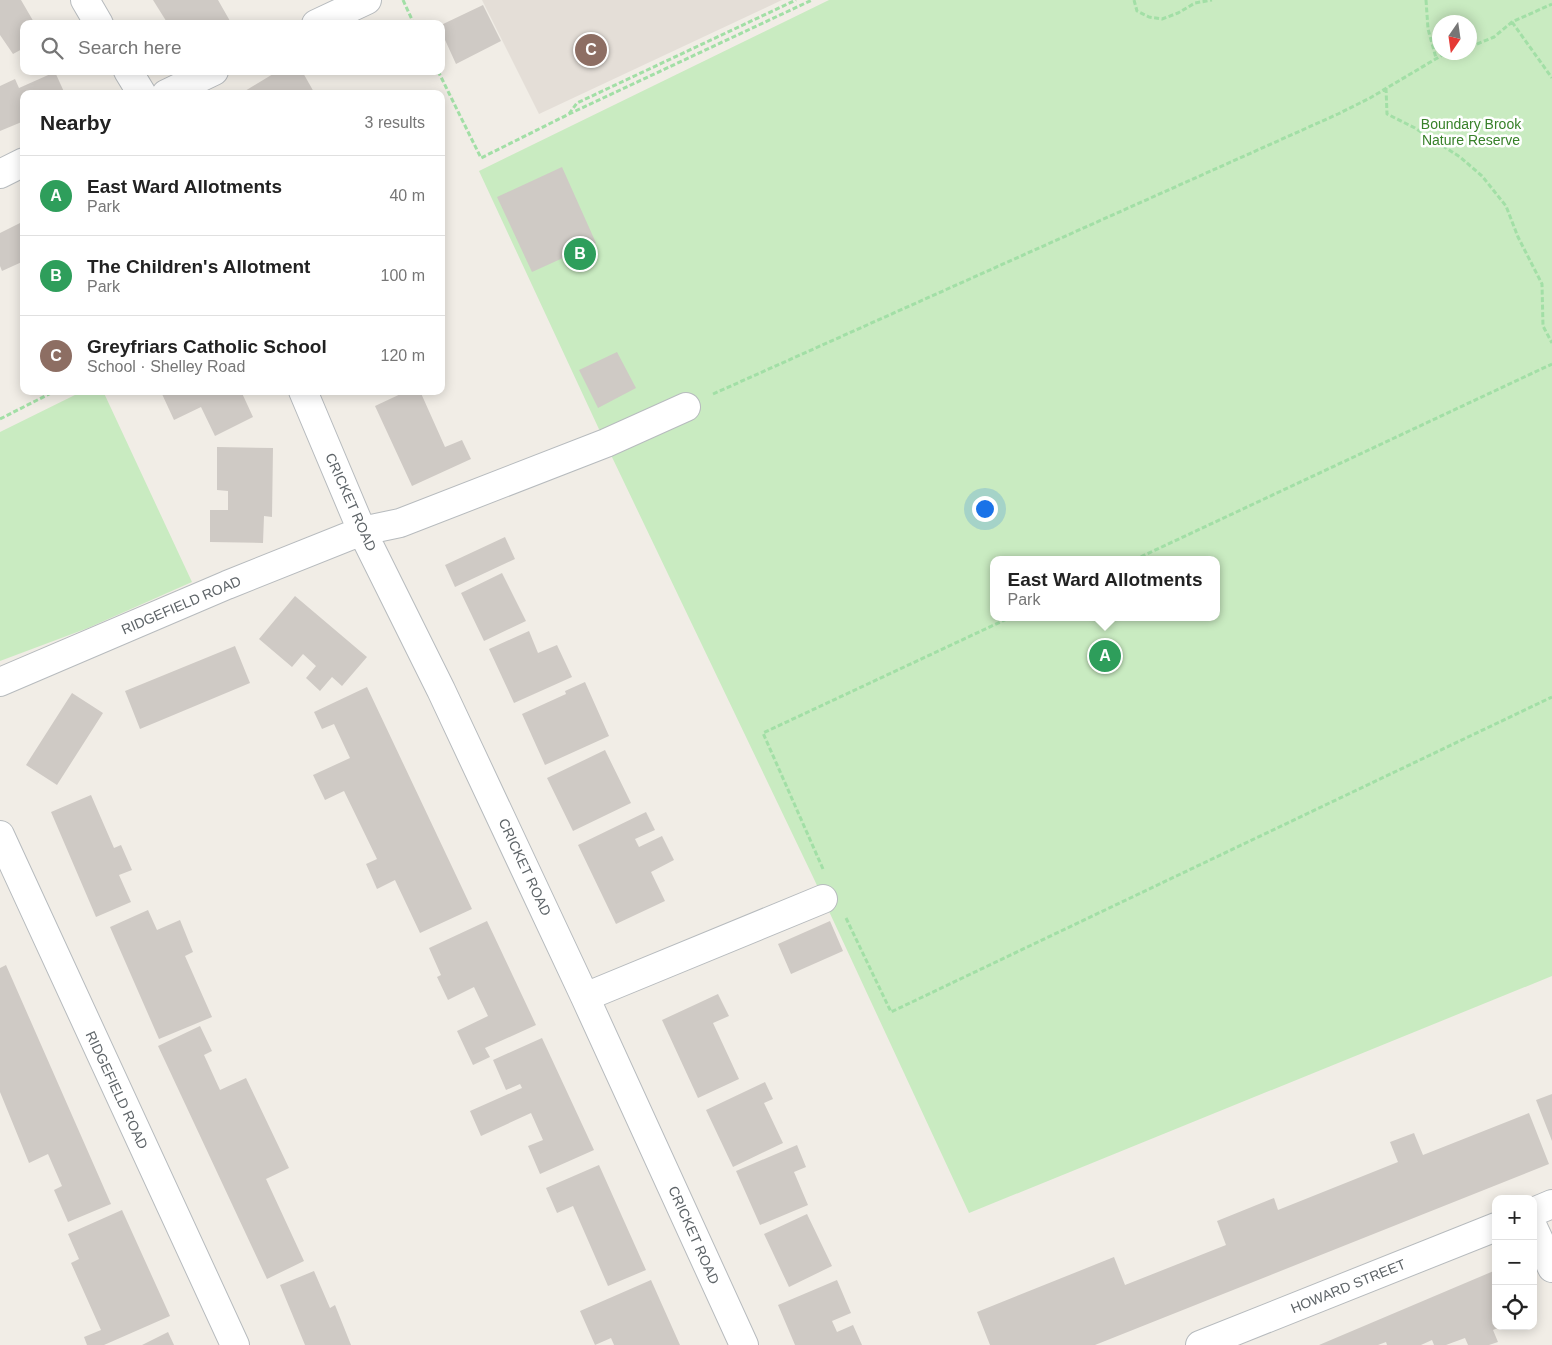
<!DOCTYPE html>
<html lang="en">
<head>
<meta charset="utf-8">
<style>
  :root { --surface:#fff; --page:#f2f2f2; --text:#222; --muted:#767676; --line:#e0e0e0; --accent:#ea580c }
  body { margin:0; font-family:Arial,sans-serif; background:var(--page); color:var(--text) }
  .controls { position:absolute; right:15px; bottom:15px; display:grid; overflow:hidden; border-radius:10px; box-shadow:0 2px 12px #0003 }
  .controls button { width:45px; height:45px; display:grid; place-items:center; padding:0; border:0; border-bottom:1px solid var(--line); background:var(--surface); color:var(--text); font:25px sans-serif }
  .compass { position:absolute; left:1432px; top:15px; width:45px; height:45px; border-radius:50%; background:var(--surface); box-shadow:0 2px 12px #0003; rotate:193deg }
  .you { position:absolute; left:984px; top:508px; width:18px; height:18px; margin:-12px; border:4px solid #fff; border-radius:50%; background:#1a73e8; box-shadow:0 0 0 8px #1a73e833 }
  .badge { display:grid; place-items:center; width:32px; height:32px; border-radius:50%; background:var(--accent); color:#fff; font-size:16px; font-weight:700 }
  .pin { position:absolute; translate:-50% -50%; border:2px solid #fff; box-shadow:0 1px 5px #0006 }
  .popup { position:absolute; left:990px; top:556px; width:230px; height:65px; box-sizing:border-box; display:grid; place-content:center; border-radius:10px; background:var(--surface); filter:drop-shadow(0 1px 4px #0005); font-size:16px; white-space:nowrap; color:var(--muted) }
  .popup b { font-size:19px; color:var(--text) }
  .popup::after { content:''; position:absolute; left:50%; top:100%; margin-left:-10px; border:10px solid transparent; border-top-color:var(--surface) }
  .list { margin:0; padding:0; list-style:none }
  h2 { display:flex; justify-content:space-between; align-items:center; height:65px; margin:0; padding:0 20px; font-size:21px }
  h2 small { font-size:16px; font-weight:400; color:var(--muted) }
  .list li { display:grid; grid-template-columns:32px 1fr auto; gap:15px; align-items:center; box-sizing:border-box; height:80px; padding:0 20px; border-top:1px solid var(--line) }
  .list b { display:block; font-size:19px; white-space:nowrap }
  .list p { margin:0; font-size:16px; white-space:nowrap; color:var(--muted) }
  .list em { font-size:16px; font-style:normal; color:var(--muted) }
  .icon { flex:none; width:28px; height:28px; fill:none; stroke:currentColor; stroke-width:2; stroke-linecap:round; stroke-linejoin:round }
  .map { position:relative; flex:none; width:1552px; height:1345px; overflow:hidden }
  .search { position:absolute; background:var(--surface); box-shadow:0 2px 12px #0003; left:20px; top:20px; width:425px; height:55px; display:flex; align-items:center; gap:12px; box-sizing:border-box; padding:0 18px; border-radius:10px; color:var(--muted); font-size:19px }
  .panel { position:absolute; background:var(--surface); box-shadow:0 2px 12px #0003; left:20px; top:90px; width:425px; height:305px; border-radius:10px }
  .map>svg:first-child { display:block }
  .education { fill:#e4ded7 }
  .green { fill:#c9ebc1; fill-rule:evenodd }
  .building { fill:#cfcac5 }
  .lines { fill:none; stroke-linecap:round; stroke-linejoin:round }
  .minor-casing { stroke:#b7bbbe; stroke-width:30 }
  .path { stroke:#a2dfa6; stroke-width:3; stroke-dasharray:5 2.5; stroke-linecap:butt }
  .minor { stroke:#fff; stroke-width:28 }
  .labels { text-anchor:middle; stroke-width:5; stroke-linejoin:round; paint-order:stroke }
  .park-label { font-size:14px; fill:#38812a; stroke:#fff }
  .street-label { font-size:14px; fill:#5e6468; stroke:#fff }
</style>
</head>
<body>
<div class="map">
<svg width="1552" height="1345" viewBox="0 0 1552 1345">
  <rect width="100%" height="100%" fill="#f1ede6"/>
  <!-- education -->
  <path class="education" d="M482 0H782L539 114Z"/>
  <!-- green -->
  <path class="green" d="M829 0H1552V976L969 1213 814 879 611 455 479 171ZM1440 22H1470V52H1440ZM994 560H1216V617H994Z
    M83 391H103L192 582 88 628 0 661V432Z"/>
  <!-- building -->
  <path class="building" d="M0 0H21L35 24H24V48L13 54 0 35Z
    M153 0H218L230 21 226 24H168Z
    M483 5 501 41 456 64 441 31V25Z
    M278 71H302L315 94H240Z
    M55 72 65 94H24V121L0 131V86L15 79 19 88Z
    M562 167 596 243 532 272 497 197Z
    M24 221V261L2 271 0 266V233Z
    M617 352 636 388 598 408 579 370Z
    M169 391H241L253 417 215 436 201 407 174 420 162 394Z
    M407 391H420L445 447 462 440 471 459 412 486 375 406Z
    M217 447 273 448 272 517 264 516 263 543 210 542V510H228V491L217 490Z
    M505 537 515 559 455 587 445 565Z
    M502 573 526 621 484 641 461 593Z
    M295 596 367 657 342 686 332 677 320 691 306 678 316 666 303 654 292 667 259 639Z
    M529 631 538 653 557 645 572 677 514 703 489 649Z
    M235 646 250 683 140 729 125 691Z
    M585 682 609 736 545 765 522 714 566 694 565 691Z
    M367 687 472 909 420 933 395 880 377 889 366 864 377 859 344 791 325 800 313 775 350 758 334 724 322 729 314 712Z
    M72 693 103 713 57 785 26 765Z
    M605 750 631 803 573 831 547 778Z
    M91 795 114 848 121 845 132 870 119 875 131 902 96 917 51 812Z
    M646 812 655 830 635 839 639 847 662 836 674 860 651 872 665 901 616 924 578 845Z
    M148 910 157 930 180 920 193 952 185 956 212 1017 159 1039 110 927Z
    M487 921 536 1025 485 1048 490 1057 473 1065 457 1031 488 1016 474 987 448 1000 437 977 441 975 429 948Z
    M830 921 843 951 791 974 778 944Z
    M6 965 111 1204 68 1222 54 1190 62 1186 48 1154 29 1163 0 1092V968Z
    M718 994 729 1016 713 1023 739 1079 698 1098 662 1020Z
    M200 1026 212 1051 204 1055 220 1090 246 1078 289 1168 266 1179 304 1261 267 1279 158 1046Z
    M542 1038 594 1150 540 1174 528 1146 543 1140 531 1113 481 1136 470 1111 522 1088 520 1084 506 1090 493 1060Z
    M765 1082 773 1099 764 1103 783 1143 733 1167 706 1110Z
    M1552 1094V1141L1536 1100Z
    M1529 1113 1549 1164 1095 1345H990L977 1312 1114 1257 1125 1285 1226 1245 1217 1221 1274 1198 1278 1210 1398 1162 1390 1142 1414 1133 1423 1155Z
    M797 1145 806 1167 794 1172 808 1205 760 1225 736 1171Z
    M599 1165 646 1270 608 1286 573 1206 557 1213 546 1188Z
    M122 1210 170 1316 104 1345H87L84 1337 101 1330 71 1263 79 1259 68 1234Z
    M807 1214 832 1266 789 1287 764 1234Z
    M1496 1270V1326H1502L1493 1330 1498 1342 1489 1345H1468L1465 1338 1446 1345H1434L1432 1340 1421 1345H1387L1386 1342 1378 1345H1319Z
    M314 1271 330 1308 335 1305 351 1345H305L280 1285Z
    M651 1280 680 1345H614L611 1338 595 1345 580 1311Z
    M837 1280 851 1313 832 1321 837 1332 853 1325 862 1345H795L778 1305Z
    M168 1332 174 1345H142Z"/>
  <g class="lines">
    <defs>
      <path id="minor" d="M85 0 99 24
        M316 24 367 0
        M128 71 142 94
        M166 94 214 71
        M0 174 24 162
        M303 391 362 531 441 690 585 997 744 1345
        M0 682 227 585 362 531 400 523 606 443 686 407
        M0 835 235 1345
        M585 997 823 899
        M1533 1212 1552 1204
        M1533 1227 1552 1268
        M1200 1345 1496 1227"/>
    </defs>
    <!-- minor casing -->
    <use href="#minor" class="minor-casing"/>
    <!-- path -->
    <path class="path" d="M403 0 414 24
      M1134 0 1137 11 1149 17 1162 19 1178 13 1195 3 1212 0
      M1426 0 1428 29 1436 58
      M1512 22 1552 78
      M1470 47 1494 37 1512 22 1552 4
      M438 71 481 158 569 114 812 0
      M1386 88 1387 114 1415 128 1460 157 1482 176 1506 206 1518 237 1542 284 1543 326 1552 343
      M569 114 577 103 796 0
      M713 394 1338 114 1370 98 1444 54 1456 52
      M0 419 55 391
      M1134 560 1552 364
      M823 869 763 733 1011 617
      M846 918 891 1012 1552 697"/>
    <!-- minor -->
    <use href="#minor" class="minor"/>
  </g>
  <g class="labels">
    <!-- park labels -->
    <g class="park-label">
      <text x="1471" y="129">Boundary Brook<tspan x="1471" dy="16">Nature Reserve</tspan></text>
    </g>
    <!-- street labels -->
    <g class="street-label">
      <text transform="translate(351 502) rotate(66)" y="5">CRICKET ROAD</text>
      <text transform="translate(181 605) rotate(-23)" y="5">RIDGEFIELD ROAD</text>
      <text transform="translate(525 867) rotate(65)" y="5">CRICKET ROAD</text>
      <text transform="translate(117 1090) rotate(65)" y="5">RIDGEFIELD ROAD</text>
      <text transform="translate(694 1235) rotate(66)" y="5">CRICKET ROAD</text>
      <text transform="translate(1348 1286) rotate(-22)" y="5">HOWARD STREET</text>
    </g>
  </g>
</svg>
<div class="controls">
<button>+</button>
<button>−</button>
<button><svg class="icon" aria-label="locate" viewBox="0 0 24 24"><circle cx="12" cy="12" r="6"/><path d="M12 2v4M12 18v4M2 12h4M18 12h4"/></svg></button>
</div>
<svg class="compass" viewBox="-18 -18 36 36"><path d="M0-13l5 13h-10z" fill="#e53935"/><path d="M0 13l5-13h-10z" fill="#767676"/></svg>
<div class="you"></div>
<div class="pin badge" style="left:1105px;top:656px;background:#2e9e5b">A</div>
<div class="popup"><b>East Ward Allotments</b>Park</div>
<div class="pin badge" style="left:580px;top:254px;background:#2e9e5b">B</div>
<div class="pin badge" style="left:591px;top:50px;background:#8d6e63">C</div>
<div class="search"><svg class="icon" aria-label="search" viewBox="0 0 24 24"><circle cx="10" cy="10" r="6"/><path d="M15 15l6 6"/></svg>Search here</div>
<section class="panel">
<h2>Nearby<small>3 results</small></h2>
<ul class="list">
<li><span class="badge" style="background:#2e9e5b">A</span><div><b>East Ward Allotments</b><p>Park</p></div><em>40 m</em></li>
<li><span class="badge" style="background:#2e9e5b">B</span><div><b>The Children's Allotment</b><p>Park</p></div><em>100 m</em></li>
<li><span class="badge" style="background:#8d6e63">C</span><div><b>Greyfriars Catholic School</b><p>School · Shelley Road</p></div><em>120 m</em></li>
</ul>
</section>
</div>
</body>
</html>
